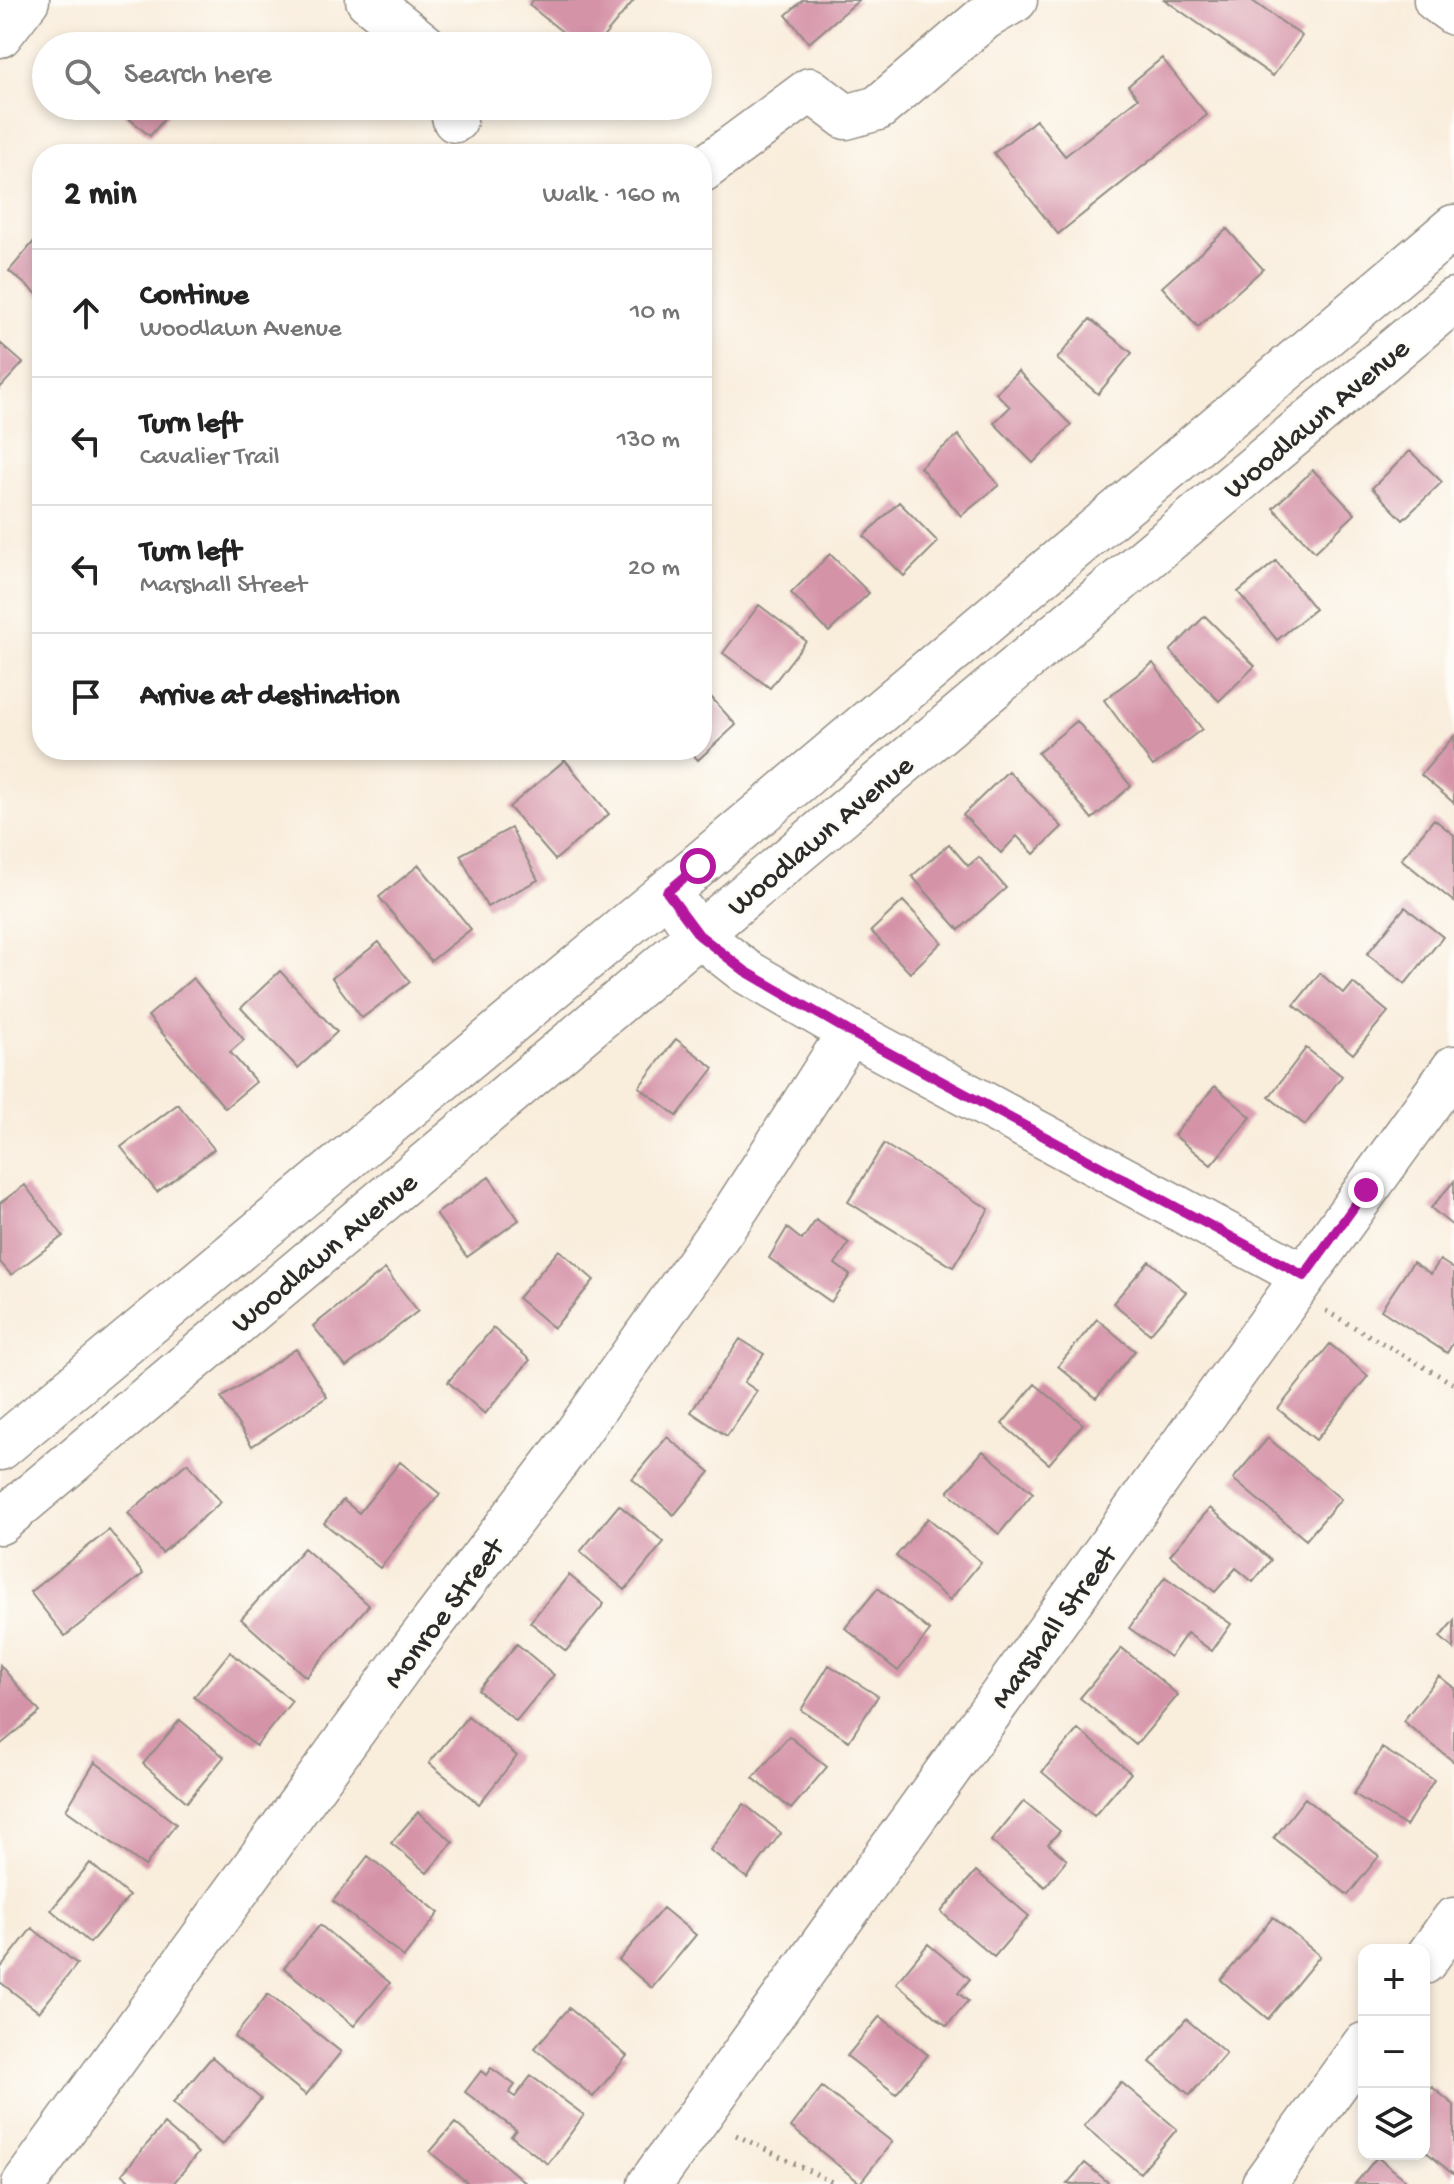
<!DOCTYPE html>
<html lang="en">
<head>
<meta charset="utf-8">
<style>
  :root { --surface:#fff; --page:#f6f6f6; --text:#222; --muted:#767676; --line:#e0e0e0 }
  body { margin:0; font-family:"Gochi Hand",sans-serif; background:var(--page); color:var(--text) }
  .controls { position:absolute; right:24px; bottom:24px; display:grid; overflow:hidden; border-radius:16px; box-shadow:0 4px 12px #0003 }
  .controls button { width:72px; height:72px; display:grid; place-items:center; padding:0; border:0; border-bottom:2px solid var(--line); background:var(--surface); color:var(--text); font:40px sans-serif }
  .stop { position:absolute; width:24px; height:24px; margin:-18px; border:6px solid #b5179e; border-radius:50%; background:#fff }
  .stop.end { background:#b5179e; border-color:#fff; box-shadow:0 2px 8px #0008 }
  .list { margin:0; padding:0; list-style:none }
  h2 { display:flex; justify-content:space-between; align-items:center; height:104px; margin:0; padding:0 32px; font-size:34px }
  h2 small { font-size:26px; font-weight:400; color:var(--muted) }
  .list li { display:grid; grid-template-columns:52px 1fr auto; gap:24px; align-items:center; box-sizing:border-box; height:128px; padding:0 32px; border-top:2px solid var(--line) }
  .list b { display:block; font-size:30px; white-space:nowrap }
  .list p { margin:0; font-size:26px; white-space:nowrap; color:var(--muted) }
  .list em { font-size:26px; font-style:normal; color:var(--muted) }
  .icon { flex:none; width:44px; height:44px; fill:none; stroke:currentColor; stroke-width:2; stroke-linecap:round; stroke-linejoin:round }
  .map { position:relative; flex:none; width:1454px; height:2184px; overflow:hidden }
  .search { position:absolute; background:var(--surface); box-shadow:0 4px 12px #0003; left:32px; top:32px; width:680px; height:88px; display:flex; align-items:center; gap:20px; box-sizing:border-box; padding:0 28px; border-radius:44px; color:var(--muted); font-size:30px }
  .panel { position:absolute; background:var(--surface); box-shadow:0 4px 12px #0003; left:32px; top:144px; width:680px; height:616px; border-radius:32px }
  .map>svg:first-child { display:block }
  .building { fill:#d593a8 }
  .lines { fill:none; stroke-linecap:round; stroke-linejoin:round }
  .minor-casing { stroke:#928c84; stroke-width:47 }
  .major-casing { stroke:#928c84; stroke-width:47 }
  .path { stroke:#928c84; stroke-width:5; stroke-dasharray:2 6; stroke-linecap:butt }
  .minor { stroke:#fff; stroke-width:44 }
  .major { stroke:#fff; stroke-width:44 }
  .route { stroke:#b5179e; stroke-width:10 }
  .labels { text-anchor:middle; stroke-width:6; stroke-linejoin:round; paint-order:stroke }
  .street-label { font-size:30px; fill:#2b2b2b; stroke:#fdfcf7 }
</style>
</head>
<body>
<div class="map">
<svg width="1454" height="2184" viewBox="0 0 1454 2184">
  <rect width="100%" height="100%" fill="#fdfcf7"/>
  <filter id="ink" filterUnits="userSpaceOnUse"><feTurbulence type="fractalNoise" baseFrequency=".0125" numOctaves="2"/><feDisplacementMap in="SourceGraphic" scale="16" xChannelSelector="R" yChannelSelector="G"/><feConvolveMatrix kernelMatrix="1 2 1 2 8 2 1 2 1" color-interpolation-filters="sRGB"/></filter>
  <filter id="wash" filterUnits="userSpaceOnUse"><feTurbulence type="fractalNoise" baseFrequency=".006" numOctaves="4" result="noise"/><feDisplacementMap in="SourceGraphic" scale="32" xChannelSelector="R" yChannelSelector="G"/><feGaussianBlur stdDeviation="1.8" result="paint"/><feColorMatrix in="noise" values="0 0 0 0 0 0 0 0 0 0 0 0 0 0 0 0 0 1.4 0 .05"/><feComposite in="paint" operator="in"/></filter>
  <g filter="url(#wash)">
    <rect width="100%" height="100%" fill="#f9eddc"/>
    <g id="blocks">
      <!-- building -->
      <path class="building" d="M533 0H634L596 46H580L529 5Z
        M803 0H859L809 43 786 15Z
        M1165 0H1251L1302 36 1273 76Z
        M1162 58 1207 115 1058 234 994 153 1036 120 1065 156 1138 98 1128 86Z
        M114 106H175L150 136Z
        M1227 229 1263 269 1198 327 1162 287Z
        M42 232V298L9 271Z
        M1090 319 1132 353 1098 394 1057 359Z
        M0 343 23 363 0 388Z
        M1018 371 1071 425 1033 463 994 423 1010 407 996 393Z
        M958 435 999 485 961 516 920 467Z
        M1410 451 1442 482 1403 520 1372 488Z
        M1313 470 1355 514 1315 552 1273 508Z
        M899 502 938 542 904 576 864 536Z
        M830 554 869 593 829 632 791 593Z
        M1276 561 1315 609 1277 640 1238 592Z
        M759 605 806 641 770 688 723 653Z
        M1205 616 1255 666 1219 701 1170 651Z
        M1153 663 1202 729 1153 766 1104 700Z
        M702 687 736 725 698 760 689 750H702Z
        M1077 721 1131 786 1092 819 1038 753Z
        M1454 736V803L1421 775Z
        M565 760 609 814 555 860 509 807Z
        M1008 771 1062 827 1034 854 1017 836 1001 853 963 815Z
        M1434 819 1454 835V902L1401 859Z
        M511 828 538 880 487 907 460 855Z
        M949 844 968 866 979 857 1006 888 959 930 912 876Z
        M419 865 471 929 431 961 379 897Z
        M903 901 942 942 910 973 871 931Z
        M1405 907 1443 937 1405 984 1367 954Z
        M379 942 410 982 362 1018 332 978Z
        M280 971 337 1032 298 1068 241 1008Z
        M1320 973 1344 994 1353 983 1388 1012 1353 1054 1294 1005Z
        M193 978 244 1040 230 1052 256 1082 225 1108 148 1016Z
        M676 1039 714 1068 677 1116 639 1087Z
        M1306 1048 1342 1076 1305 1125 1269 1097Z
        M1215 1086 1251 1117 1211 1165 1174 1135Z
        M178 1104 214 1149 157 1192 121 1147Z
        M884 1144 989 1209 953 1267 848 1202Z
        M489 1177 519 1220 467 1257 436 1214Z
        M1454 1181V1227L1431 1208Z
        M25 1185 63 1236 11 1275 0 1262V1203Z
        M816 1220 849 1243 835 1264 850 1275 831 1302 769 1258 787 1228 802 1240Z
        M559 1250 594 1280 554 1328 518 1298Z
        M1440 1260 1454 1269V1341L1447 1353 1381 1310 1413 1262 1431 1274Z
        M1149 1261 1186 1292 1150 1334 1113 1303Z
        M385 1269 418 1311 346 1367 313 1326Z
        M1097 1319 1135 1351 1096 1398 1058 1366Z
        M493 1328 530 1360 485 1414 448 1382Z
        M740 1339 764 1354 744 1382 757 1391 727 1436 691 1412Z
        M1330 1344 1368 1376 1316 1440 1278 1409Z
        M296 1349 327 1397 252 1446 221 1398Z
        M1035 1384 1083 1424 1049 1464 1002 1424Z
        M667 1437 710 1472 674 1515 632 1479Z
        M1268 1438 1341 1499 1306 1540 1233 1479Z
        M983 1451 1033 1493 999 1534 948 1492Z
        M400 1462 440 1494 380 1568 324 1523 343 1500 359 1513Z
        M187 1463 221 1502 162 1553 128 1513Z
        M619 1505 664 1542 625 1590 580 1552Z
        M1210 1508 1271 1560 1253 1582 1236 1568 1215 1592 1170 1555Z
        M928 1518 981 1562 950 1600 896 1556Z
        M109 1530 143 1574 65 1636 30 1592Z
        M304 1548 369 1605 306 1677 241 1619Z
        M569 1575 604 1604 566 1651 530 1622Z
        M1165 1577 1231 1624 1212 1651 1187 1633 1170 1657 1129 1628Z
        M878 1588 930 1631 898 1671 845 1628Z
        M1454 1620V1649L1440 1637Z
        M517 1644 554 1675 516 1721 478 1690Z
        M1122 1648 1178 1695 1136 1745 1080 1698Z
        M230 1652 292 1701 256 1746 194 1697Z
        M0 1665 40 1712 0 1745Z
        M829 1665 878 1696 849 1741 801 1710Z
        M1439 1676 1454 1688V1762L1403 1721Z
        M468 1716 517 1756 479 1804 429 1763Z
        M180 1720 224 1757 187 1802 143 1764Z
        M1078 1729 1131 1773 1094 1816 1042 1772Z
        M789 1736 827 1767 791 1809 753 1778Z
        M1382 1748 1434 1780 1406 1826 1354 1794Z
        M95 1762 176 1824 145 1866 66 1810Z
        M1305 1798 1379 1856 1348 1895 1274 1838Z
        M1024 1801 1060 1831 1048 1844 1067 1860 1045 1887 991 1841Z
        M744 1804 781 1833 747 1878 710 1850Z
        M418 1812 453 1842 427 1873 391 1843Z
        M368 1856 439 1913 404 1957 333 1901Z
        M90 1863 129 1896 90 1943 51 1910Z
        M976 1871 1029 1916 994 1957 941 1912Z
        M663 1908 696 1935 652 1988 619 1960Z
        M1273 1917 1320 1956 1268 2019 1221 1980Z
        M320 1925 390 1983 354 2026 284 1968Z
        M32 1928 77 1964 39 2012 0 1982V1969Z
        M928 1944 970 1979 958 1993 968 2001 947 2026 896 1983Z
        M268 1994 341 2052 306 2095 234 2037Z
        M569 2008 627 2056 593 2097 535 2048Z
        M880 2016 928 2055 896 2094 847 2056Z
        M1186 2019 1226 2053 1190 2095 1150 2062Z
        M212 2057 261 2099 222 2145 173 2103Z
        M491 2068 515 2085 509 2093 515 2097 531 2076 584 2115 548 2164 511 2136 516 2130 465 2092 481 2071 486 2075Z
        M1121 2082 1177 2129 1140 2173 1084 2126Z
        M822 2087 892 2142 860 2183 791 2127Z
        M1432 2087 1454 2105V2175L1424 2150V2097Z
        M455 2123 527 2184H469L430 2152Z
        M164 2124 198 2153 173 2184H135L122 2174Z
        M1377 2157 1411 2184H1355Z
        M1085 2163 1110 2184H1067Z"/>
    </g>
  </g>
  <g filter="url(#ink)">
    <use href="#blocks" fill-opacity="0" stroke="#928c84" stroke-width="2"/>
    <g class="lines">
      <defs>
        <path id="minor" d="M368 0 425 46
          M0 35 27 0
          M451 106 455 120
          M702 170 810 90 846 117 878 108 984 18 1015 0
          M683 913 699 935 745 971 850 1032 1304 1276
          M0 1448 667 892 1454 227
          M0 1522 1454 300
          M1424 1962 1454 1920
          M24 2184 403 1662 565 1450 737 1208 850 1032
          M650 2184 1454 1068
          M1264 2184 1364 2045"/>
        <path id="major" d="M1436 0 1454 13"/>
      </defs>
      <!-- minor casing -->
      <use href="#minor" class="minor-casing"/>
      <!-- major casing -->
      <use href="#major" class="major-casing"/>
      <!-- path -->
      <path class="path" d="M1326 1311 1454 1384
        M736 2135 836 2184"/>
      <!-- minor -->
      <use href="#minor" class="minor"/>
      <!-- major -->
      <use href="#major" class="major"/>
    </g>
  </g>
  <g class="lines" filter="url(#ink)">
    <!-- route -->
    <path class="route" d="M698 866 667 892 699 935 745 971 850 1032 1304 1276 1366 1190"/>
  </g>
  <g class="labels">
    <!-- street labels -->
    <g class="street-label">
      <text transform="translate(1315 417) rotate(-40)" y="10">Woodlawn Avenue</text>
      <text transform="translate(819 834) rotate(-40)" y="10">Woodlawn Avenue</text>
      <text transform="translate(323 1251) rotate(-40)" y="10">Woodlawn Avenue</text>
      <text transform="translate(442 1612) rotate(-53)" y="10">Monroe Street</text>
      <text transform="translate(1052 1626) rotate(-54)" y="10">Marshall Street</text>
    </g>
  </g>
</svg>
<div class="controls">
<button>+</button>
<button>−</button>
<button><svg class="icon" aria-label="layers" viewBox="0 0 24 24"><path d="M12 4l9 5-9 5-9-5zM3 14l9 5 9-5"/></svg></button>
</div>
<div class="stop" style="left:698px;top:866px"></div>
<div class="stop end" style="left:1366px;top:1190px"></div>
<div class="search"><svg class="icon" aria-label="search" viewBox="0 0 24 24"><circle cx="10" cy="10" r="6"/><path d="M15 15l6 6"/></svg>Search here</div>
<section class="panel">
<h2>2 min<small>Walk · 160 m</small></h2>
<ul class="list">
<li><svg class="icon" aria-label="ahead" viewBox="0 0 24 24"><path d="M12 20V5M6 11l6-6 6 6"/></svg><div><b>Continue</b><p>Woodlawn Avenue</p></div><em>10 m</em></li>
<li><svg class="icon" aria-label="left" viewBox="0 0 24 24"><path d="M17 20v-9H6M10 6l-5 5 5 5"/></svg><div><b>Turn left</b><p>Cavalier Trail</p></div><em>130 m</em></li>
<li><svg class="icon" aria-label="left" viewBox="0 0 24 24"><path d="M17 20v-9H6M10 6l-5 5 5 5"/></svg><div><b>Turn left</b><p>Marshall Street</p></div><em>20 m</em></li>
<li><svg class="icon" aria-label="arrive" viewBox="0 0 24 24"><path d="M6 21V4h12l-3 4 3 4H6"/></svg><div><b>Arrive at destination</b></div></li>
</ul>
</section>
</div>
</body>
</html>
